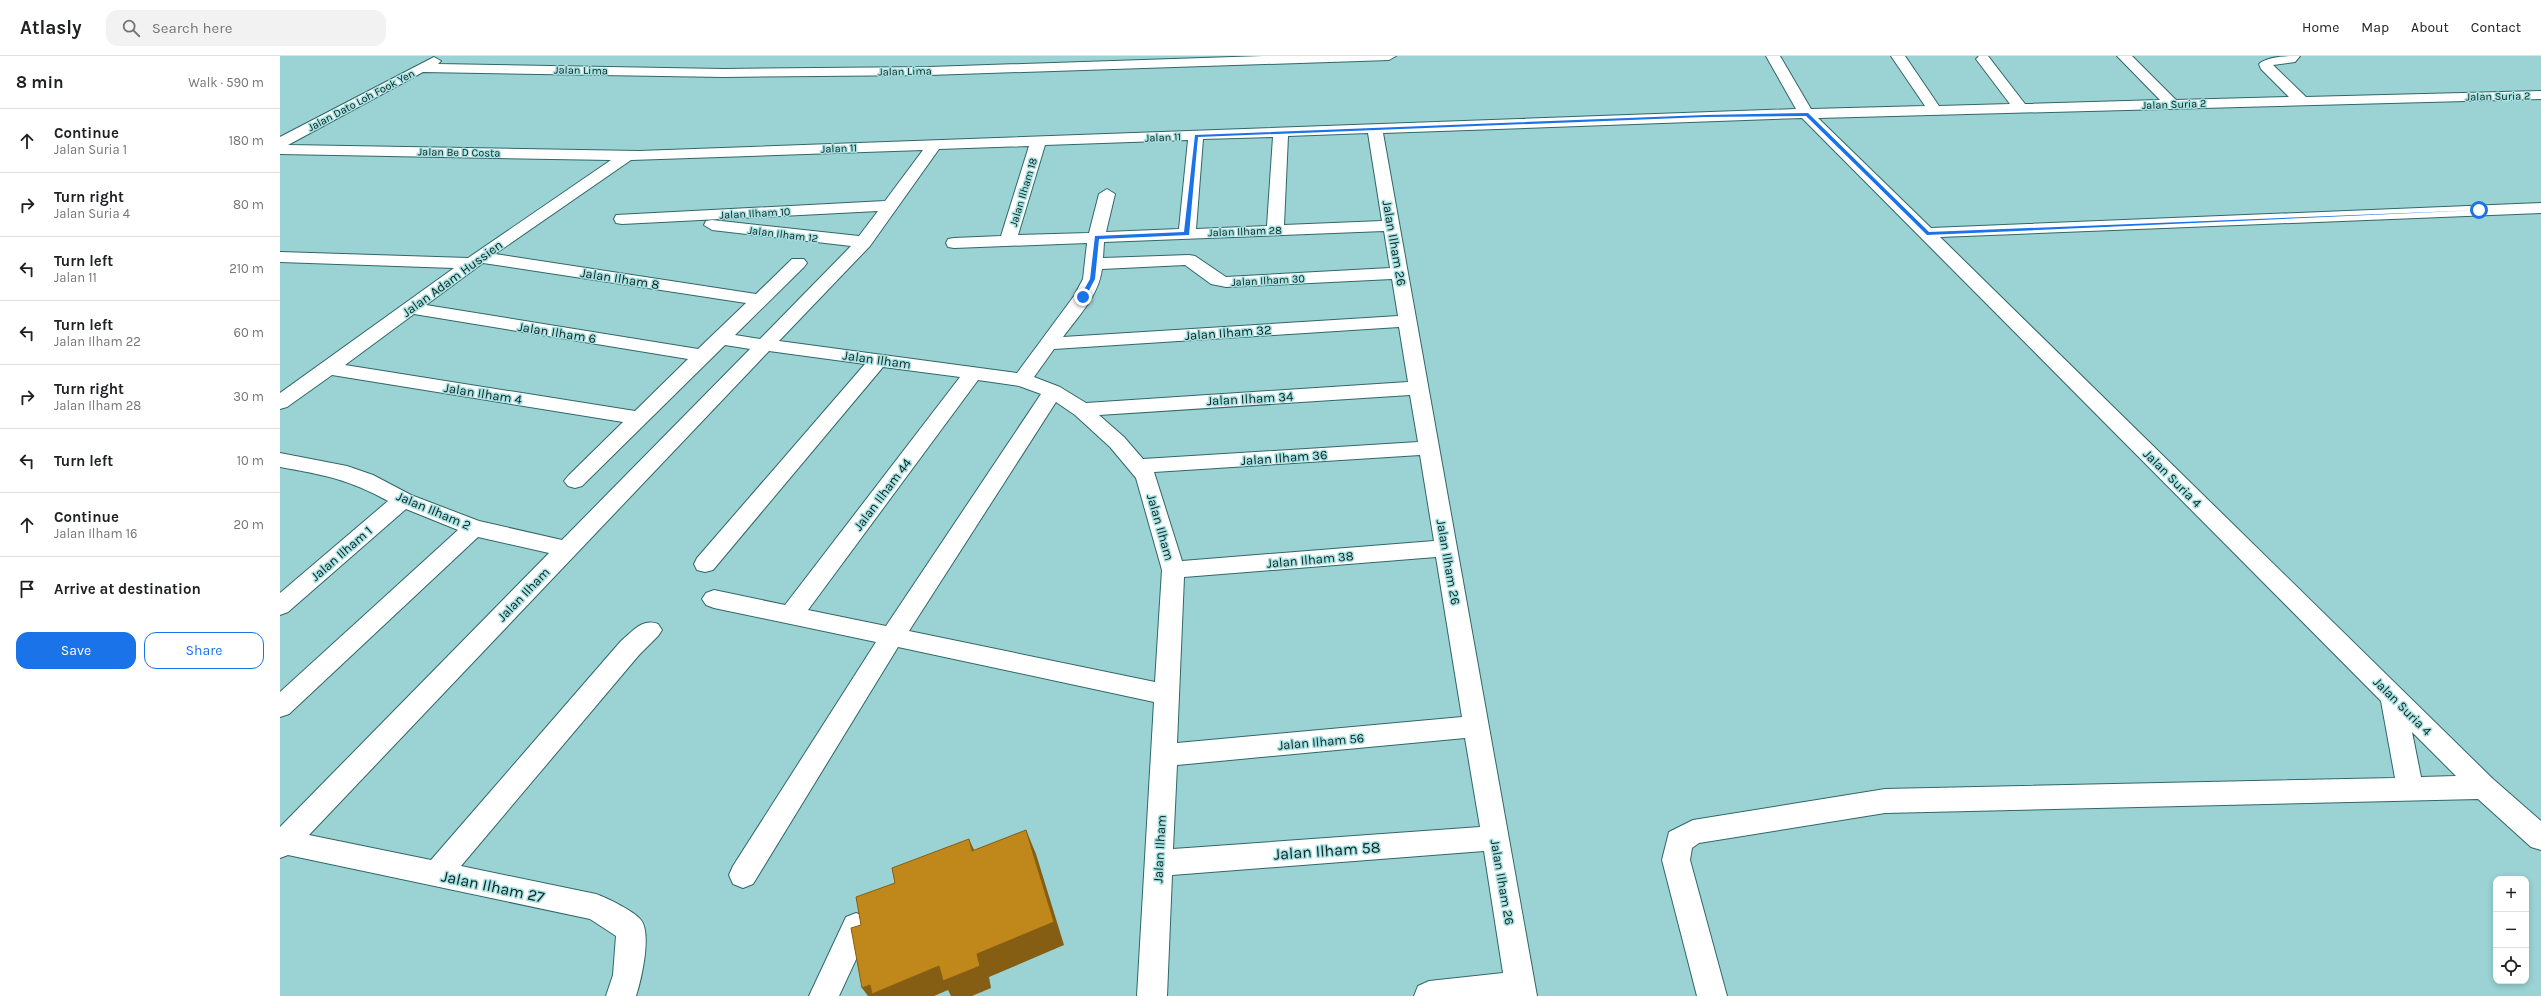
<!DOCTYPE html>
<html lang="en">
<head>
<meta charset="utf-8">
<style>
  :root { --surface:#fff; --page:#f2f2f2; --text:#202124; --muted:#757577; --line:#e0e0e0; --accent:#1a73e8 }
  body { margin:0; font-family:Karla,sans-serif; background:var(--page); color:var(--text) }
  .controls { position:absolute; right:12px; bottom:12px; display:grid; overflow:hidden; border-radius:8px; box-shadow:0 2px 6px #0003 }
  .controls button { width:36px; height:36px; display:grid; place-items:center; padding:0; border:0; border-bottom:1px solid var(--line); background:var(--surface); color:var(--text); font:20px sans-serif }
  .stop { position:absolute; width:12px; height:12px; margin:-9px; border:3px solid #1a73e8; border-radius:50%; background:#fff }
  .stop.end { background:#1a73e8; border-color:#fff; box-shadow:0 1px 4px #0008 }
  .list { margin:0; padding:0; list-style:none }
  h2 { display:flex; justify-content:space-between; align-items:center; height:52px; margin:0; padding:0 16px; font-size:17px }
  h2 small { font-size:13px; font-weight:400; color:var(--muted) }
  .list li { display:grid; grid-template-columns:26px 1fr auto; gap:12px; align-items:center; box-sizing:border-box; height:64px; padding:0 16px; border-top:1px solid var(--line) }
  .list b { display:block; font-size:15px; white-space:nowrap }
  .list p { margin:0; font-size:13px; white-space:nowrap; color:var(--muted) }
  .list em { font-size:13px; font-style:normal; color:var(--muted) }
  .actions { display:flex; gap:8px; padding:12px 16px }
  .actions a { flex:1; padding:9px 0; border:1px solid var(--accent); border-radius:12px; text-align:center; font-size:14px; color:var(--accent) }
  .actions .main { background:var(--accent); color:#fff }
  .icon { flex:none; width:22px; height:22px; fill:none; stroke:currentColor; stroke-width:2; stroke-linecap:round; stroke-linejoin:round }
  .map { position:relative; flex:none; width:2261px; height:940px; overflow:hidden }
  header { display:flex; align-items:center; gap:24px; box-sizing:border-box; height:56px; padding:0 20px; background:var(--surface); border-bottom:1px solid var(--line) }
  header strong { font-size:19px }
  nav { display:flex; gap:22px; margin-inline-start:auto; font-size:14px }
  .search { width:280px; height:36px; background:var(--page); display:flex; align-items:center; gap:10px; box-sizing:border-box; padding:0 14px; border-radius:12px; color:var(--muted); font-size:15px }
  main { display:flex }
  aside { flex:1; background:var(--surface) }
  .map>svg:first-child { display:block }
  .lines { fill:none; stroke-linecap:round; stroke-linejoin:round }
  .minor-casing { stroke:#316768; stroke-width:2 }
  .minor { fill:#fff; fill-rule:evenodd }
  .shaded-wall { fill:#865e13 }
  .building { fill:#c0871b; stroke:#865e13 }
  .route { fill:#1a73e8 }
  .labels { text-anchor:middle; stroke-width:3; stroke-linejoin:round; paint-order:stroke }
  .far-street-label { font-size:11px; fill:#0d2424; stroke:#a7e0e0 }
  .street-label { font-size:13px; fill:#0d2424; stroke:#a7e0e0 }
  .near-street-label { font-size:16px; fill:#0d2424; stroke:#a7e0e0 }
</style>
</head>
<body>
<header>
<strong>Atlasly</strong>
<div class="search"><svg class="icon" aria-label="search" viewBox="0 0 24 24"><circle cx="10" cy="10" r="6"/><path d="M15 15l6 6"/></svg>Search here</div>
<nav><a>Home</a><a>Map</a><a>About</a><a>Contact</a></nav>
</header>
<main>
<aside>
<h2>8 min<small>Walk · 590 m</small></h2>
<ul class="list">
<li><svg class="icon" aria-label="ahead" viewBox="0 0 24 24"><path d="M12 20V5M6 11l6-6 6 6"/></svg><div><b>Continue</b><p>Jalan Suria 1</p></div><em>180 m</em></li>
<li><svg class="icon" aria-label="right" viewBox="0 0 24 24"><path d="M7 20v-9h11M14 6l5 5-5 5"/></svg><div><b>Turn right</b><p>Jalan Suria 4</p></div><em>80 m</em></li>
<li><svg class="icon" aria-label="left" viewBox="0 0 24 24"><path d="M17 20v-9H6M10 6l-5 5 5 5"/></svg><div><b>Turn left</b><p>Jalan 11</p></div><em>210 m</em></li>
<li><svg class="icon" aria-label="left" viewBox="0 0 24 24"><path d="M17 20v-9H6M10 6l-5 5 5 5"/></svg><div><b>Turn left</b><p>Jalan Ilham 22</p></div><em>60 m</em></li>
<li><svg class="icon" aria-label="right" viewBox="0 0 24 24"><path d="M7 20v-9h11M14 6l5 5-5 5"/></svg><div><b>Turn right</b><p>Jalan Ilham 28</p></div><em>30 m</em></li>
<li><svg class="icon" aria-label="left" viewBox="0 0 24 24"><path d="M17 20v-9H6M10 6l-5 5 5 5"/></svg><div><b>Turn left</b></div><em>10 m</em></li>
<li><svg class="icon" aria-label="ahead" viewBox="0 0 24 24"><path d="M12 20V5M6 11l6-6 6 6"/></svg><div><b>Continue</b><p>Jalan Ilham 16</p></div><em>20 m</em></li>
<li><svg class="icon" aria-label="arrive" viewBox="0 0 24 24"><path d="M6 21V4h12l-3 4 3 4H6"/></svg><div><b>Arrive at destination</b></div></li>
</ul>
<div class="actions"><a class="main">Save</a><a>Share</a></div>
</aside>
<div class="map">
<svg width="2261" height="940" viewBox="0 0 2261 940">
  <rect width="100%" height="100%" fill="#9bd2d3"/>
  <g class="lines">
    <defs>
      <path id="minor" d="M983 0H1116L1109 4 649 19 443 21 143 16 8 89 359 95 1516 53 1486 0H1500L1531 53 1645 50 1611 0H1625L1659 50 1730 48 1696 3 1699 0H1708L1745 48 1880 44 1837 0H1852L1896 44 2009 41 1981 13 1979 8C1988 0 2007 0 2020 0L2015 6 1993 9 2026 41 2261 35V43L1538 62 1651 172 2261 147V157L1660 181 2213 723 2261 765V794L2251 791 2198 743 1605 757 1419 787 1412 792 1410 804 1447 940H1417L1382 804 1389 776 1413 764 1605 733 2115 722 2101 645 1522 62 1103 77 1257 940H1134L1138 930 1149 925 1223 917 1204 795 892 819 887 940H857L874 646 618 591 473 828 463 832 453 828 449 819 453 810 596 586 434 552 426 549 422 543 426 537 434 534 505 549 680 321 603 311 433 514 425 516 417 514 414 508 417 502 585 308 489 295 29 779 151 804 341 585C353 575 362 562 378 568L382 574 378 580 359 599 181 810 316 838C327 842 354 855 361 864 372 878 361 925 356 940H326L333 919 336 880 310 863 8 799 0 802V771L269 497 198 481 9 658 0 661V636L178 474 126 453 8 556 0 559V537L108 445C68 423 44 419 0 411V397L67 410 93 419 131 439 199 465 282 484 470 293 445 289 302 430 295 432 288 430 284 425 288 420 343 366 52 319 7 351 0 353V337L174 212 0 206V196L188 202 331 104 0 98V81L154 1 161 5 158 8 443 13 649 11ZM1088 77 1102 165 1004 169 1008 80ZM993 81 987 170 916 173 923 83ZM908 84 899 173 826 176 835 138 827 133 819 138 809 177 738 179 765 89ZM749 90 721 180 674 182 668 183 666 187 668 191 674 192 807 187 803 223 794 240 737 317 499 285 590 190 659 93ZM643 94 605 145 336 159 334 163 336 167 342 168 598 155 579 180 432 164 426 165 424 169 432 174 571 190 480 283 455 279 524 211 527 207 524 203H512L476 238 215 198 351 104ZM1104 175 1110 212 946 221 915 200 909 199 823 202 824 186ZM203 207 466 247 418 293 146 249ZM905 209 931 228 946 231 1112 223 1118 260 783 281C798 261 819 239 822 213ZM134 258 408 303 355 355 65 309ZM1119 271 1128 326 806 347 780 331 754 321 774 293ZM698 324 739 330 761 338 606 570 528 554ZM1130 339 1138 386 863 403 844 381 819 359ZM776 346 795 359 830 391 856 422 882 514 875 626 629 575ZM1140 399 1154 485 902 505 874 416ZM1156 501 1182 661 897 687 904 521ZM2132 676 2176 720 2141 721ZM1185 682 1200 771 893 793 897 709Z
        M576 857 586 861 591 871 559 940H529L566 861Z"/>
    </defs>
    <!-- minor casing -->
    <use href="#minor" class="minor-casing"/>
    <!-- minor -->
    <use href="#minor" class="minor"/>
  </g>
  <!-- shaded-wall -->
  <path class="shaded-wall" d="M746 774 756 798 784 889 709 921 711 932 692 940H671L668 934 654 940H588L582 932 590 929 659 910 697 898Z
    M689 783 700 807 692 795Z"/>
  <!-- building -->
  <path class="building" d="M746 774 774 866 697 898 700 910 663 925 659 910 592 938 590 929 582 932 571 872 581 869 576 841 615 827 612 812 689 783 692 795Z"/>
  <!-- route -->
  <path class="route" d="M1528 57 1649 176 2201 154 1647 179 1526 60 1425 61 918 81 909 179 819 183 815 223 805 242 800 241 810 223 815 180 904 176 915 79 1425 59Z"/>
  <g class="labels">
    <!-- far-street labels -->
    <g class="far-street-label">
      <text transform="translate(301 14) rotate(1)" y="4">Jalan Lima</text>
      <text transform="translate(625 15) rotate(-1)" y="4">Jalan Lima</text>
      <text transform="translate(2218 40) rotate(-1)" y="4">Jalan Suria 2</text>
      <text transform="translate(81 44) rotate(-28)" y="4">Jalan Dato Loh Fook Yen</text>
      <text transform="translate(1894 48) rotate(-2)" y="4">Jalan Suria 2</text>
      <text transform="translate(883 81) rotate(-2)" y="4">Jalan 11</text>
      <text transform="translate(559 92) rotate(-2)" y="4">Jalan 11</text>
      <text transform="translate(179 96) rotate(1)" y="4">Jalan Be D Costa</text>
      <text transform="translate(743 136) rotate(-73)" y="4">Jalan Ilham 18</text>
      <text transform="translate(475 157) rotate(-3)" y="4">Jalan Ilham 10</text>
      <text transform="translate(965 175) rotate(-2)" y="4">Jalan Ilham 28</text>
      <text transform="translate(503 178) rotate(7)" y="4">Jalan Ilham 12</text>
      <text transform="translate(988 224) rotate(-3)" y="4">Jalan Ilham 30</text>
    </g>
    <!-- street labels -->
    <g class="street-label">
      <text transform="translate(1115 187) rotate(80)" y="5">Jalan Ilham 26</text>
      <text transform="translate(172 222) rotate(-36)" y="5">Jalan Adam Hussien</text>
      <text transform="translate(340 222) rotate(9)" y="5">Jalan Ilham 8</text>
      <text transform="translate(277 276) rotate(9)" y="5">Jalan Ilham 6</text>
      <text transform="translate(948 276) rotate(-4)" y="5">Jalan Ilham 32</text>
      <text transform="translate(597 303) rotate(8)" y="5">Jalan Ilham</text>
      <text transform="translate(203 337) rotate(9)" y="5">Jalan Ilham 4</text>
      <text transform="translate(970 342) rotate(-3)" y="5">Jalan Ilham 34</text>
      <text transform="translate(1004 401) rotate(-4)" y="5">Jalan Ilham 36</text>
      <text transform="translate(1893 422) rotate(45)" y="5">Jalan Suria 4</text>
      <text transform="translate(602 438) rotate(-53)" y="5">Jalan Ilham 44</text>
      <text transform="translate(154 454) rotate(23)" y="5">Jalan Ilham 2</text>
      <text transform="translate(881 471) rotate(74)" y="5">Jalan Ilham</text>
      <text transform="translate(61 497) rotate(-41)" y="5">Jalan Ilham 1</text>
      <text transform="translate(1030 503) rotate(-5)" y="5">Jalan Ilham 38</text>
      <text transform="translate(1169 506) rotate(80)" y="5">Jalan Ilham 26</text>
      <text transform="translate(243 538) rotate(-46)" y="5">Jalan Ilham</text>
      <text transform="translate(2123 650) rotate(45)" y="5">Jalan Suria 4</text>
      <text transform="translate(1041 685) rotate(-5)" y="5">Jalan Ilham 56</text>
      <text transform="translate(879 793) rotate(-87)" y="5">Jalan Ilham</text>
      <text transform="translate(1223 826) rotate(80)" y="5">Jalan Ilham 26</text>
    </g>
    <!-- near-street labels -->
    <g class="near-street-label">
      <text transform="translate(1047 794) rotate(-4)" y="6">Jalan Ilham 58</text>
      <text transform="translate(213 830) rotate(12)" y="6">Jalan Ilham 27</text>
    </g>
  </g>
</svg>
<div class="controls">
<button>+</button>
<button>−</button>
<button><svg class="icon" aria-label="locate" viewBox="0 0 24 24"><circle cx="12" cy="12" r="6"/><path d="M12 2v4M12 18v4M2 12h4M18 12h4"/></svg></button>
</div>
<div class="stop" style="left:2199px;top:154px"></div>
<div class="stop end" style="left:803px;top:241px"></div>
</div>
</main>
</body>
</html>
